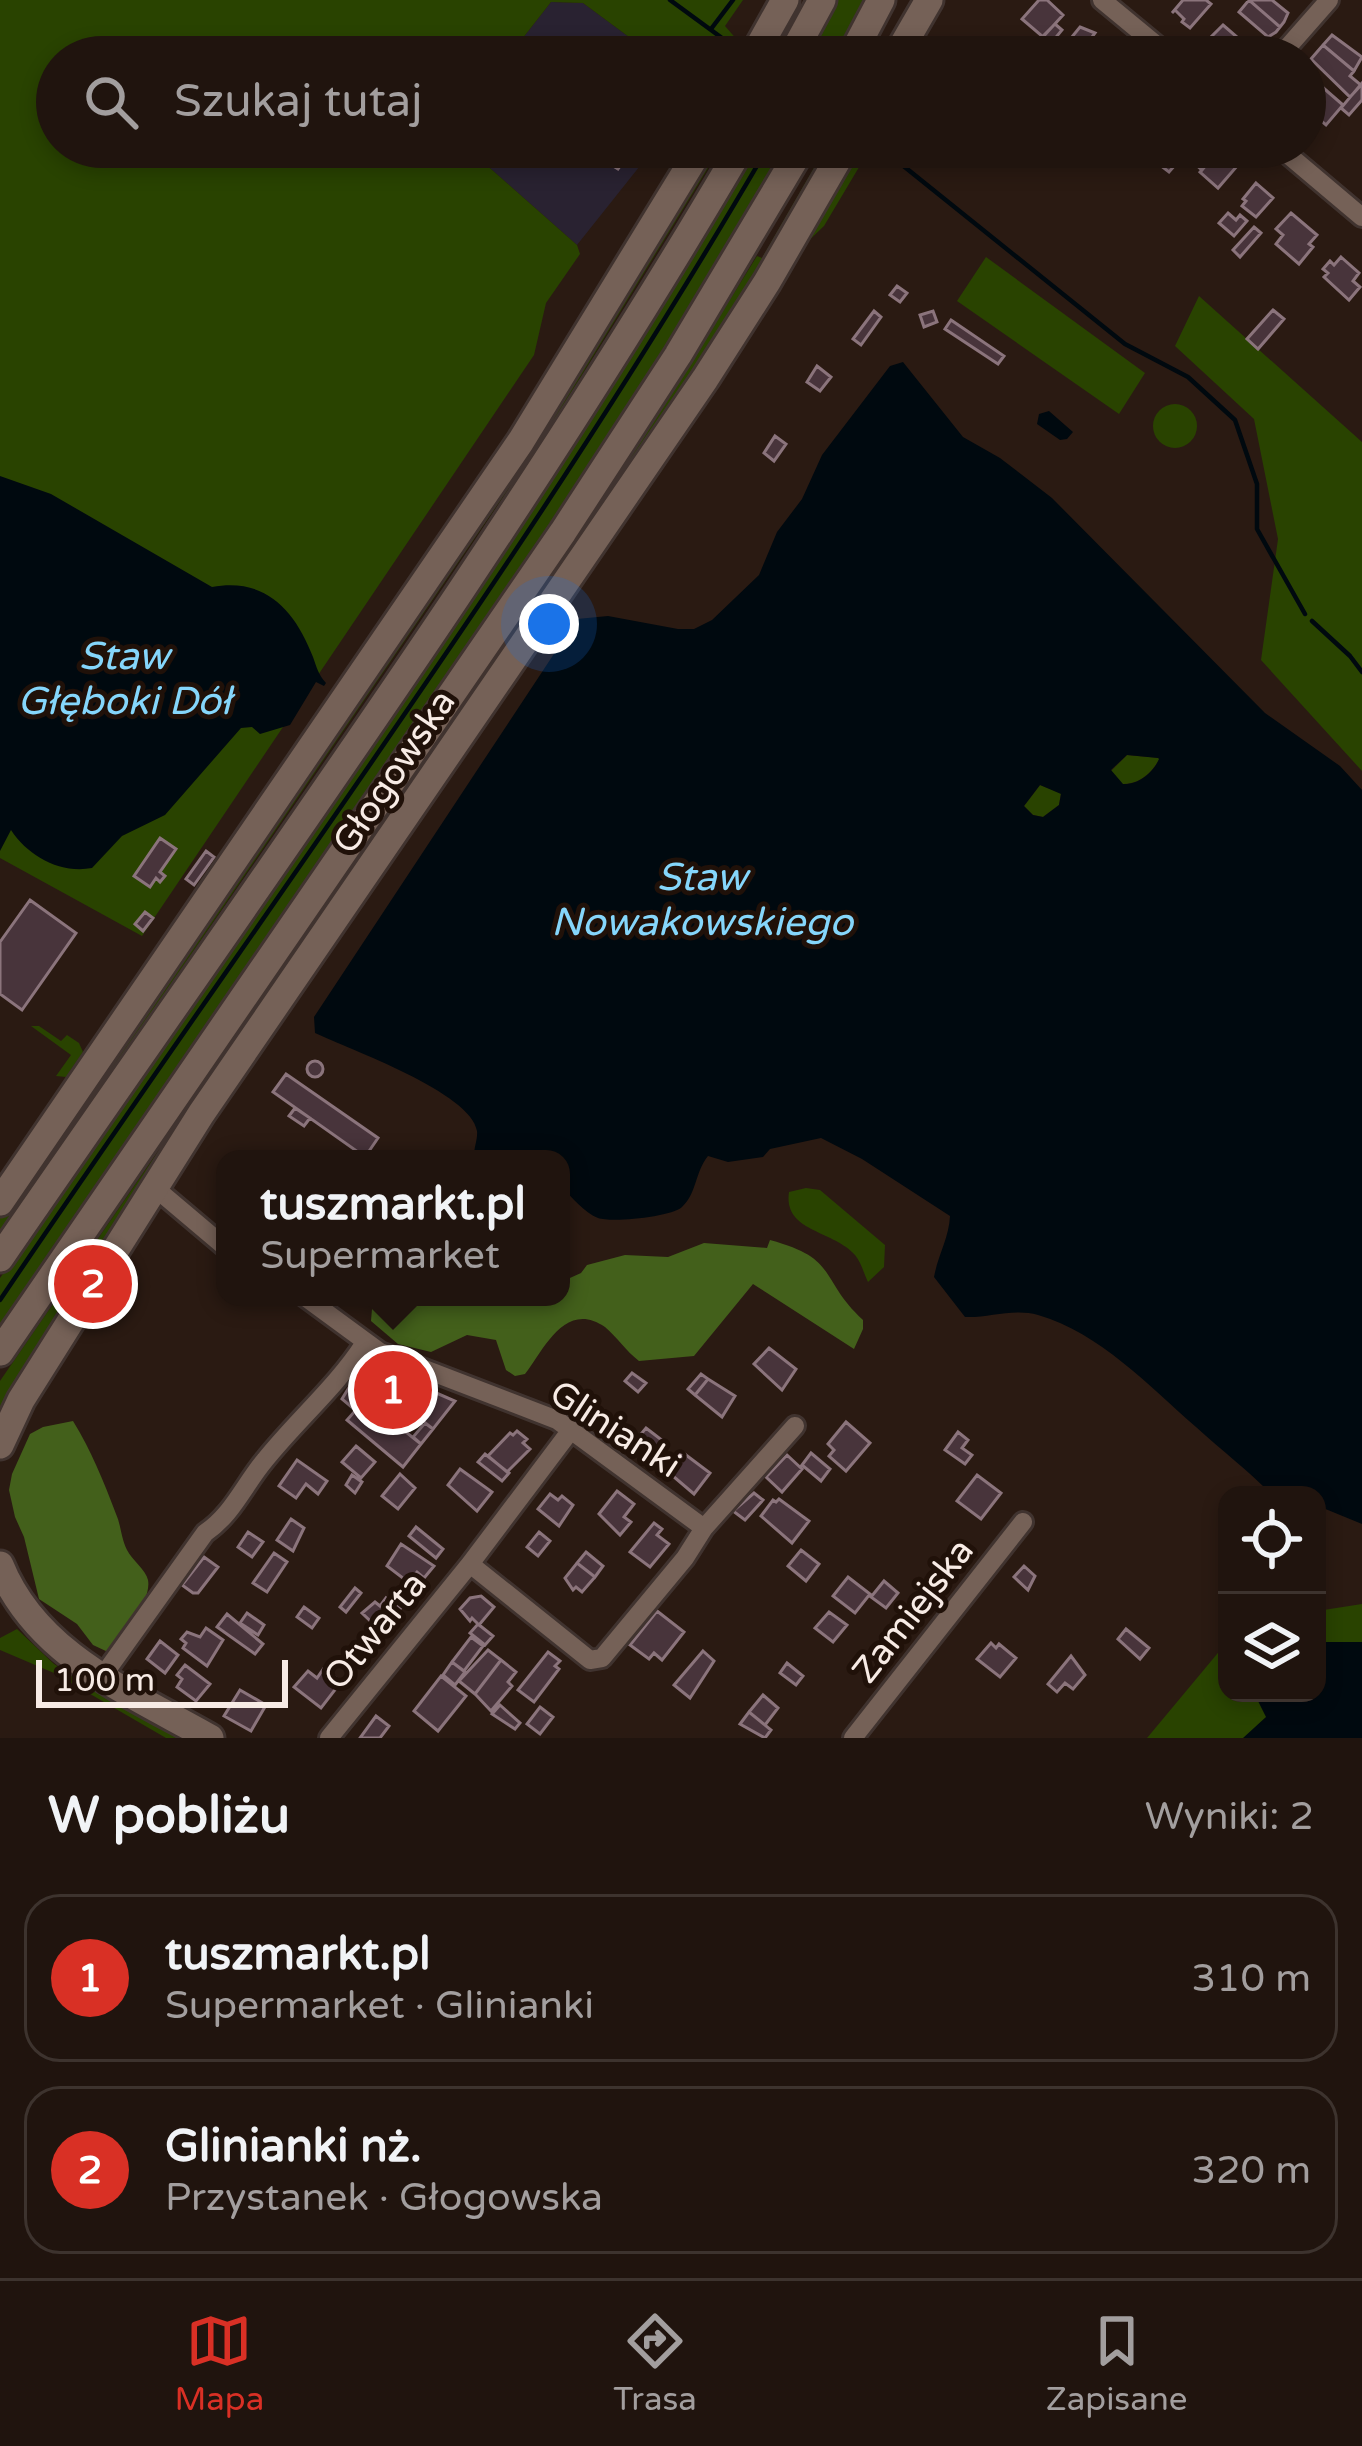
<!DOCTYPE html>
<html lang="pl">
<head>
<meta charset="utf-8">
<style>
  :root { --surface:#20140e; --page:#2d211c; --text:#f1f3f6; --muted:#a29e9e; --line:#3d332e; --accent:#d93025 }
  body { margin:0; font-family:"Varela Round",sans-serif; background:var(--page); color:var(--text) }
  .controls { position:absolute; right:36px; bottom:36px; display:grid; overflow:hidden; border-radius:24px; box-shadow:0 6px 18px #0003 }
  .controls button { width:108px; height:108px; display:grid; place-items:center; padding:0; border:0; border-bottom:3px solid var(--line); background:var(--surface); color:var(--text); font:60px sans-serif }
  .scale { position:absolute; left:36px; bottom:30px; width:252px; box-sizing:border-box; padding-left:12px; border:6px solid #f7ebe5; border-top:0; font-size:33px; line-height:42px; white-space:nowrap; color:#f7ebe5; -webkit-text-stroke:9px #201109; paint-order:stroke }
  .you { position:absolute; left:549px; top:624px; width:42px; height:42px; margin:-30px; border:9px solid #fff; border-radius:50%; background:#1a73e8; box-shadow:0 0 0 18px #1a73e833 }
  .badge { display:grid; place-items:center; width:78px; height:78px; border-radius:50%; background:var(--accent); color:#fff; font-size:39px; font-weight:700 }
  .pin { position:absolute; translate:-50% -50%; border:6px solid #fff; box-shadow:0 3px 12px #0006 }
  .popup { position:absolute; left:216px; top:1150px; width:354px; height:156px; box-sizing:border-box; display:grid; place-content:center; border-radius:24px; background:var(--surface); filter:drop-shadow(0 3px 9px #0005); font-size:39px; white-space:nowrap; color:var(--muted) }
  .popup b { font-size:45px; color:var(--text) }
  .popup::after { content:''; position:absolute; left:50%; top:100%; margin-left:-24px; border:24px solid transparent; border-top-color:var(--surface) }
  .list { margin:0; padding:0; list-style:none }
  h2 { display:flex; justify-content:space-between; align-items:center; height:156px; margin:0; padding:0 48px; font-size:51px }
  h2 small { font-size:39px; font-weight:400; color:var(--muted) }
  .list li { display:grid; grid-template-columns:78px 1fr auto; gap:36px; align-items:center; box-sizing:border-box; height:168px; margin:0 24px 24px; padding:0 24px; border:3px solid var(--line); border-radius:36px }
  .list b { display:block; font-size:45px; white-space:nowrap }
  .list p { margin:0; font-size:39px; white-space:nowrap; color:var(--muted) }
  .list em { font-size:39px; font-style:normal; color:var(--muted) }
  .icon { flex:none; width:66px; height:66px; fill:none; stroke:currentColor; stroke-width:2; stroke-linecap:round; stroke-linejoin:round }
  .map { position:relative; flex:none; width:1362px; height:1738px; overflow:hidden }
  .search { position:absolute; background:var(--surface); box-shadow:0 6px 18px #0003; left:36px; right:36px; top:36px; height:132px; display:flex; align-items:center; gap:30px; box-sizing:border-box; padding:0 42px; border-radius:66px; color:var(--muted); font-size:45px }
  .sheet { height:540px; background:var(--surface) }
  nav { display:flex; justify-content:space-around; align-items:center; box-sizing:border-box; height:168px; border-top:3px solid var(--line); background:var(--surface); font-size:33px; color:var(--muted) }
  nav a { display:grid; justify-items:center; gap:6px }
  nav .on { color:var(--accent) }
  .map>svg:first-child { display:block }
  .industrial { fill:#292231 }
  .green { fill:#294300 }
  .forest { fill:#43601b }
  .water { fill:#00090f; fill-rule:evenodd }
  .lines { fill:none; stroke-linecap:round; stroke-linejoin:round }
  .stream { stroke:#00090f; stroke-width:4.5 }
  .building { fill:#48343b; stroke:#8b747c; stroke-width:3 }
  .street-casing { stroke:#40332f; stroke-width:24 }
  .secondary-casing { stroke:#40332f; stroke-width:33 }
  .street { stroke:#756157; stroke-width:18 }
  .secondary { stroke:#756157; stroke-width:27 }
  .labels { text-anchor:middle; stroke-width:10; stroke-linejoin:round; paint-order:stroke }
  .street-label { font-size:36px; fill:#f7ebe5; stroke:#201109 }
  .water-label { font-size:39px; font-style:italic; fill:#85d6fb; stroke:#201109 }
</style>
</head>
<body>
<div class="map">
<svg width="1362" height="1738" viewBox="0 0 1362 1738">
  <rect width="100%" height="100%" fill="#2a1a12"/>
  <!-- industrial -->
  <path class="industrial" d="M551 2 583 3 656 57H508Z
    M466 147H655L577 245Z"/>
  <!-- green -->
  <path class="green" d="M0 0H743L725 26 739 42 730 57H656L583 3 551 2 508 57H57V147H466L577 245 580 254 546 303 534 355 142 936 0 858Z
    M836 0H867L836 57H805Z
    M712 147H721L543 438 0 1234V1218L265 833Z
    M754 147H788L603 450 0 1331V1278L528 509Z
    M826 147H832L745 300 9 1402 5 1400 0 1409V1381C255 1008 519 640 757 256L762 258Z
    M854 147H871L824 226 797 252Z
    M986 257 1145 373 1119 414 957 301Z
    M1199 296 1362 442V771L1261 660 1278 539 1254 419 1175 346Z
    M1153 426a22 22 0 1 1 44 0a22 22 0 1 1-44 0Z
    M1127 755 1160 758C1153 772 1139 785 1122 784L1111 771Z
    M1040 785 1061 793 1059 805 1043 817 1033 815 1024 806Z
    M31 1026H39L61 1041 67 1035 79 1043 83 1052 66 1077 56 1076 71 1055Z
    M806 1188 820 1190 885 1245 884 1267 868 1282C864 1274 861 1262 855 1255 833 1230 783 1232 789 1192Z
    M1362 1604V1738H1147L1227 1642V1693H1317V1611Z
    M17 1629 54 1664 180 1738H166L54 1673 0 1650V1638Z"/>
  <!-- forest -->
  <path class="forest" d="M770 1240C840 1259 818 1278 863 1320V1329L854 1349 753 1284 694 1356 639 1361C626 1351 617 1337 605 1327 565 1299 543 1351 525 1374L515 1376 506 1370 496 1340 467 1335 431 1352 398 1344 371 1321 373 1297H561V1282L581 1273 587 1265 625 1255 668 1257 704 1243 767 1248Z
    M73 1421C91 1450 104 1482 116 1514 121 1525 121 1538 127 1550 132 1560 146 1570 148 1580 152 1599 123 1643 108 1652L93 1645 77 1624 39 1599 24 1537 15 1517 9 1490 12 1474 30 1434 43 1427Z"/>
  <!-- water -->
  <path class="water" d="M903 362 963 437 1000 458 1052 498 1265 713 1340 766 1362 790V1524L1323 1508 1317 1514V1495H1272C1249 1471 1221 1450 1196 1427 1149 1386 1100 1333 1038 1315 1014 1308 989 1318 965 1317L934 1277C938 1255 949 1238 950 1216L862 1159 821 1138 770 1149 763 1157 728 1162 708 1156C695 1172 697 1193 682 1207 671 1217 612 1223 598 1218 585 1213 572 1197 561 1187V1159H474C473 1150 478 1139 477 1131 472 1093 349 1049 315 1033L314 1017 577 619 608 616 678 629H694L712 620 759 575 777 532 802 499 822 455 890 366ZM1127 755 1158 758 1159 759C1153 773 1138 785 1123 784L1111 770ZM1040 785 1061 794 1059 805 1043 817 1033 815 1024 806Z
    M1049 411 1073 432 1067 439 1060 440 1037 424 1039 414Z
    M0 476 51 494 212 587C265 577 295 610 313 657 317 668 318 674 326 683L324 686 316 682 290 725 260 734 252 727 241 728 165 815 122 836 92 868C60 874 28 856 11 830L0 851Z
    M1317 1642H1362V1738H1243L1266 1717 1254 1693H1317Z"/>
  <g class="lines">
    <!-- stream -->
    <path class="stream" d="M670 0 737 49
      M711 29 733 0
      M896 160 1125 344 1188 377 1235 420 1257 484V529L1305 614
      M1312 621 1350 656 1362 672
      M0 1300C258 918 536 547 768 147"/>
  </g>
  <!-- building -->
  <path class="building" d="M1039 0H1047L1063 15 1043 37 1022 19Z
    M1183 0H1206L1211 4 1190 28 1182 22 1184 19 1175 10 1172 13Z
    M1249 0H1272L1288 13 1284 22 1280 27Z
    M1249 0 1280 27 1276 32 1268 37 1239 12Z
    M1055 24 1062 30 1048 47 1039 40Z
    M1223 25 1237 37 1253 57 1221 54 1227 46 1211 37Z
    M1080 27 1095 33 1092 37 1096 42 1083 57H1071L1062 49Z
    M1332 35 1362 57 1354 71 1323 45Z
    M1323 45 1354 71 1350 76 1361 85 1350 97 1311 59Z
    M1362 83V100L1349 115 1341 108Z
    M1305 85 1316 99 1307 109 1305 107Z
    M1320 85 1343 105 1326 125 1307 109 1316 99 1312 94Z
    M1305 107 1319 119 1308 133 1305 130Z
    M610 147 633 148 618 169 602 159Z
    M1155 147H1191L1169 172 1156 162 1160 157 1153 151 1148 155Z
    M1208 147 1219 149 1202 170 1194 163Z
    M1219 149 1238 165 1218 188 1200 172Z
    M1256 183 1273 198 1256 217 1242 206 1246 201 1243 199Z
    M1228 213 1236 220 1240 215 1247 221 1234 236 1219 223Z
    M1291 213 1317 235 1309 244 1313 247 1299 264 1276 244 1283 235 1276 229Z
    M1254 227 1261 233 1240 257 1233 250Z
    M1341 257 1359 273 1353 281 1360 287 1349 300 1324 277 1328 273 1323 269 1330 261 1334 265Z
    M897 286 907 293 900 302 890 295Z
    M1273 310 1284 319 1258 349 1247 339Z
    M874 311 881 317 861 345 853 339Z
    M933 311 937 322 924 327 920 315Z
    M951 320 1004 356 998 364 945 329Z
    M817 366 831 377 820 391 807 382Z
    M775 436 786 444 774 461 764 453Z
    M160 838 176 849 160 872 165 876 160 882 156 878 150 887 134 876Z
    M206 851 214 857 194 885 186 879Z
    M30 900 76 933 22 1010 0 994V942Z
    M145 912 153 918 143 931 135 924Z
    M307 1069a8 8 0 1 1 16 0a8 8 0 1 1-16 0Z
    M286 1074 378 1138 365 1157 273 1092Z
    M295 1108 310 1118 304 1126 289 1116Z
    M769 1348 796 1369 782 1390 754 1364Z
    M366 1357 403 1385 386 1407 351 1379Z
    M632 1373 646 1383 638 1392 625 1381Z
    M701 1374 708 1379 695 1395 688 1389Z
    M708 1379 735 1396 722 1417 695 1395Z
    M353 1381 370 1394 355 1410 342 1399Z
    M434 1392 455 1401 433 1429 419 1418 422 1412 416 1409 425 1396 431 1399Z
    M370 1394 382 1404 378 1410 421 1444 403 1467 347 1420Z
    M846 1422 870 1443 846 1471 829 1456 834 1450 828 1444Z
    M425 1423 433 1429 421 1444 413 1437Z
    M646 1428 663 1441 649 1458 632 1445Z
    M517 1431 527 1439 523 1443 530 1449 507 1472 488 1456 510 1433 513 1435Z
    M958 1432 968 1440 962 1448 972 1455 965 1464 945 1450Z
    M356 1446 375 1462 361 1478 342 1462Z
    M682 1452 710 1473 694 1494 667 1471Z
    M811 1453 830 1469 821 1481 802 1465Z
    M485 1454 509 1473 502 1481 478 1462Z
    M787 1455 802 1469 782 1492 766 1477Z
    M297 1460 327 1481 318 1494 306 1484 296 1498 279 1486Z
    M460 1469 492 1492 477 1511 448 1485Z
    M400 1474 415 1488 398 1509 382 1496Z
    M352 1475 362 1482 355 1493 346 1485Z
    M977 1475 1001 1493 981 1519 957 1501Z
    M617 1491 634 1504 624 1517 631 1522 620 1535 599 1514Z
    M754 1493 763 1500 745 1520 733 1511Z
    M550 1494 558 1500 562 1496 573 1505 559 1526 538 1509Z
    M779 1499 809 1521 792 1543 761 1516 773 1500 776 1502Z
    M291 1519 304 1528 293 1551 277 1540Z
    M654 1523 662 1529 657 1535 669 1544 650 1567 630 1552Z
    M416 1527 443 1549 436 1558 409 1536Z
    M248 1532 263 1542 252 1557 238 1547Z
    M539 1532 550 1541 538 1556 527 1547Z
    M401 1544 434 1566 424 1578 417 1572 408 1582 387 1566Z
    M801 1550 819 1564 806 1581 788 1566Z
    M586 1552 603 1566 595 1577 577 1563Z
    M274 1553 287 1562 267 1592 253 1583Z
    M204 1557 218 1567 198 1593H193L182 1585Z
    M577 1563 595 1577 582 1592 576 1587 573 1590 565 1578Z
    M1024 1566 1035 1576 1028 1590 1014 1577Z
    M848 1577 870 1594 855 1613 833 1596Z
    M884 1581 898 1593 886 1608 871 1597Z
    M355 1588 361 1593 346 1612 340 1607Z
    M481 1596 494 1607 479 1625 472 1618 470 1621 460 1609 470 1598Z
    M386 1598 400 1609 382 1632 362 1613 375 1602 380 1606Z
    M304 1607 319 1618 312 1628 297 1617Z
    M657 1611 684 1632 662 1660 654 1653 649 1659 630 1645Z
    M829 1612 847 1625 833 1642 815 1628Z
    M247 1613 264 1625 258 1635 240 1623Z
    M227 1614 263 1644 255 1654 217 1627Z
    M478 1624 493 1636 485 1645 470 1633Z
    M206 1628 223 1640 207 1666 183 1648 186 1643 181 1639 187 1632 200 1637Z
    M1126 1629 1149 1648 1140 1659 1118 1639Z
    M471 1637 483 1646 464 1671 452 1662Z
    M160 1641 178 1655 165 1673 147 1659Z
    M991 1643 996 1648 999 1644 1016 1658 1000 1677 977 1659Z
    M488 1650 501 1660 475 1694 459 1681Z
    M703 1651 714 1661 690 1698 674 1685Z
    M548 1652 560 1661 555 1666 559 1669 534 1702 518 1690Z
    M1071 1656 1085 1675 1073 1689 1065 1683 1057 1692 1048 1684Z
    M501 1660 516 1672 508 1682 512 1686 491 1711 475 1694Z
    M452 1662 465 1672 455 1685 443 1675Z
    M787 1663 803 1676 796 1685 780 1673Z
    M185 1665 210 1684 196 1701 177 1687 182 1679 177 1675Z
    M324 1668 341 1682 321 1708 294 1687 308 1671 317 1678Z
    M441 1676 466 1696 438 1731 414 1711Z
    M240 1690 266 1705 251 1731 224 1716Z
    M763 1695 778 1708 765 1725 749 1712Z
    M500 1705 520 1723 515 1729 492 1714Z
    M540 1707 553 1717 540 1734 527 1724Z
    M749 1712 771 1730 765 1738 740 1724Z
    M376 1716 389 1726 380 1738H360Z"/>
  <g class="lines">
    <defs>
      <path id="street" d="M1102 0 1171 57
        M1279 57 1329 0
        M1279 147 1362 217
        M154 1187 225 1247
        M305 1297 380 1352 557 1420 704 1528 795 1426
        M470 1564 590 1660 602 1658 685 1558 704 1528
        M102 1677 205 1533C233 1514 244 1485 265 1460 297 1420 337 1386 364 1344
        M329 1738 470 1564 571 1430
        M853 1738 1023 1522"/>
      <path id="secondary" d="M753 57 785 0
        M791 57 822 0
        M851 57 881 0
        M896 57 929 0
        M0 1202 521 441 701 147
        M0 1258C252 892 516 531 741 147
        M0 1352 563 532 678 355 802 147
        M0 1445 21 1400 201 1114 705 379 767 282 845 147
        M0 1565C36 1655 131 1693 210 1738"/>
    </defs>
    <!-- street casing -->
    <use href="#street" class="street-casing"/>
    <!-- secondary casing -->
    <use href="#secondary" class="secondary-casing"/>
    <!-- street -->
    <use href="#street" class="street"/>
    <!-- secondary -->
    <use href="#secondary" class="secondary"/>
  </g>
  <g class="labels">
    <!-- street labels -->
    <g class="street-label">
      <text transform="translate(393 771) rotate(-56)" y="13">Głogowska</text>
      <text transform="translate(616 1428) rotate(33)" y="13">Glinianki</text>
      <text transform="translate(912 1610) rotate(-52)" y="13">Zamiejska</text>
      <text transform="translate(374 1630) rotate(-51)" y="13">Otwarta</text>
    </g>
    <!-- water labels -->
    <g class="water-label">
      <text x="124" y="669">Staw<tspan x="124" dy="45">Głęboki Dół</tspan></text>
      <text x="702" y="890">Staw<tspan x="702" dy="45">Nowakowskiego</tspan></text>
    </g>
  </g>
</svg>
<div class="controls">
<button><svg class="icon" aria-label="locate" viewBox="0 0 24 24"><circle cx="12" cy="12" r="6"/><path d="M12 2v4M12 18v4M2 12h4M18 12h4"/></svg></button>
<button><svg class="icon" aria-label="layers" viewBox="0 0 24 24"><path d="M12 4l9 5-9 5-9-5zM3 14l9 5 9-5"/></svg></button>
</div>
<div class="scale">100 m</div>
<div class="you"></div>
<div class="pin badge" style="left:393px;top:1390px">1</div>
<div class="popup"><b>tuszmarkt.pl</b>Supermarket</div>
<div class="pin badge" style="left:93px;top:1284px">2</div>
<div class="search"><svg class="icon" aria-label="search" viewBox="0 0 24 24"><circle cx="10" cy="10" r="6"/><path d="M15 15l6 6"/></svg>Szukaj tutaj</div>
</div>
<section class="sheet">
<h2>W pobliżu<small>Wyniki: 2</small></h2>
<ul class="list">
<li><span class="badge">1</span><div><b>tuszmarkt.pl</b><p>Supermarket · Glinianki</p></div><em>310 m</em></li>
<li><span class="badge">2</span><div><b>Glinianki nż.</b><p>Przystanek · Głogowska</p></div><em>320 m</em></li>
</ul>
</section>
<nav>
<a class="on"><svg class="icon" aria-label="map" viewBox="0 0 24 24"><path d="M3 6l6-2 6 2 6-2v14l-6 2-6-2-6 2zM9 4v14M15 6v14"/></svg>Mapa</a>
<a><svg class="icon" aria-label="directions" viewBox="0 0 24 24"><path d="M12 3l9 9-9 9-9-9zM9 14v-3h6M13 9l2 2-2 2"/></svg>Trasa</a>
<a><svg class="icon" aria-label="saved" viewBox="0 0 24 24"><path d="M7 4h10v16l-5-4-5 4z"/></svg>Zapisane</a>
</nav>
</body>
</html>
